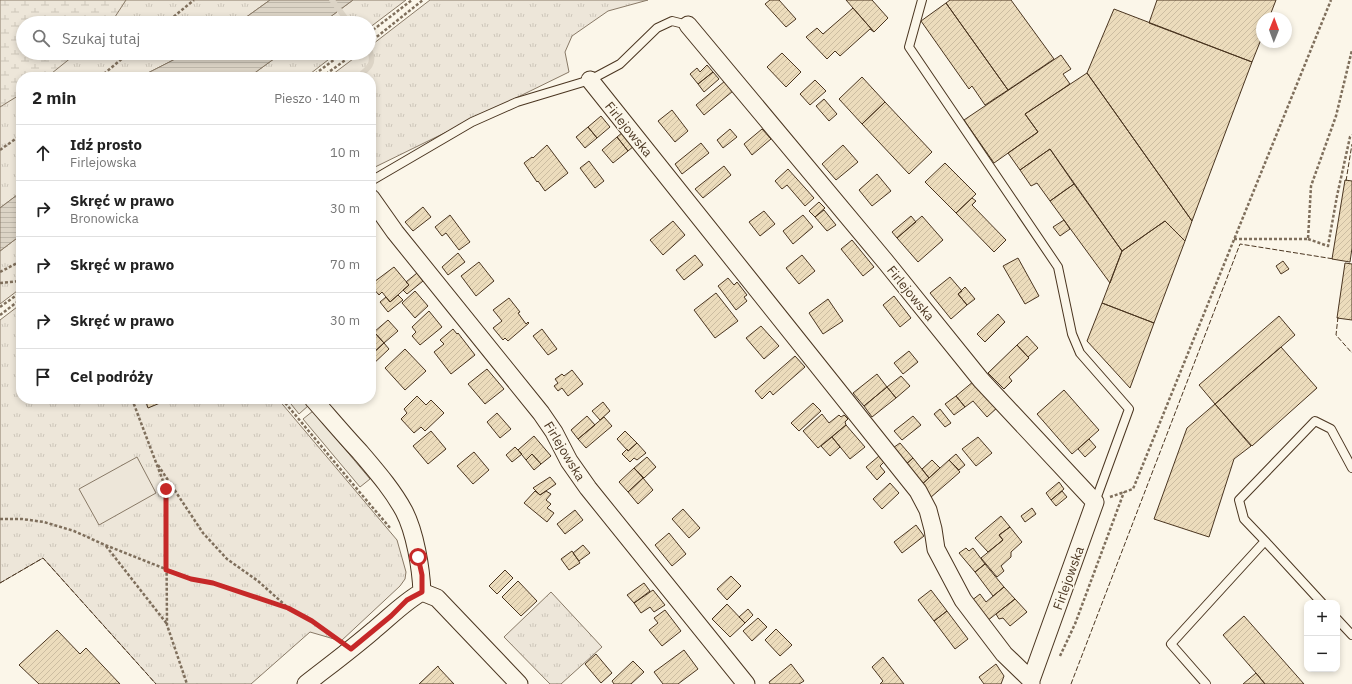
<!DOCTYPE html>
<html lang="pl">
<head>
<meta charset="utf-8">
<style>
  :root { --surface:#fff; --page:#f2f2f2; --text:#222; --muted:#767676; --line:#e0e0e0 }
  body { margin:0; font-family:"IBM Plex Sans",sans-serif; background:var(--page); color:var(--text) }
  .controls { position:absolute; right:12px; bottom:12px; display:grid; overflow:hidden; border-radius:8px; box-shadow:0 2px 6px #0003 }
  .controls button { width:36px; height:36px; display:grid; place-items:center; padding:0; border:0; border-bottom:1px solid var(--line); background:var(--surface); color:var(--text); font:20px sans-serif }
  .compass { position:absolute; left:1256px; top:12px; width:36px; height:36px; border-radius:50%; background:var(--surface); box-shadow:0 2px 6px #0003; rotate:1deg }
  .stop { position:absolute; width:12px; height:12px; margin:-9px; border:3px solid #c62828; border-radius:50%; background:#fff }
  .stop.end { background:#c62828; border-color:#fff; box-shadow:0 1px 4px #0008 }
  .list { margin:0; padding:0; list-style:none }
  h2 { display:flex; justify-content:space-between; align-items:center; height:52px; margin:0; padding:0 16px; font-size:17px }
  h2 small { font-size:13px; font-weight:400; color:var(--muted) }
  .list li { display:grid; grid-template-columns:26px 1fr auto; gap:12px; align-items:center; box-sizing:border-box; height:56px; padding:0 16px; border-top:1px solid var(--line) }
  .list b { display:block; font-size:15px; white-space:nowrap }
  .list p { margin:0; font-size:13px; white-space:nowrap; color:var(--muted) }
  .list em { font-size:13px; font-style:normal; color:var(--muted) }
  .icon { flex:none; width:22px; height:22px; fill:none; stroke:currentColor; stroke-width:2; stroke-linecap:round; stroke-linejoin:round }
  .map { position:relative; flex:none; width:1352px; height:684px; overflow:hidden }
  .search { position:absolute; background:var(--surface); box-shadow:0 2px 6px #0003; left:16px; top:16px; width:360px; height:44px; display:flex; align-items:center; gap:10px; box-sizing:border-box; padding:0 14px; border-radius:22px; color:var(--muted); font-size:15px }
  .panel { position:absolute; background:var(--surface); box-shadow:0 2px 6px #0003; left:16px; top:72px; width:360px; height:332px; border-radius:16px }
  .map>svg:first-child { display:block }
  .grass { fill:url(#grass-tufts); stroke:#887966 }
  .wetland { fill:url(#wetland-marsh); stroke:#887966 }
  .pitch { fill:#ede6d9; stroke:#887966 }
  .parking { fill:#ede7d9; stroke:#887966 }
  .water { fill:url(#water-rules); stroke:#887966 }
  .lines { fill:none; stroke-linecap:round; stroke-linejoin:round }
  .stream { stroke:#dcd4c6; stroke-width:5.5 }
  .building { fill:url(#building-hatch); stroke:#4a3520 }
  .service-casing { stroke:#4a3520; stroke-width:10 }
  .minor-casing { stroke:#4a3520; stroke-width:19 }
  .path { stroke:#7f6f5c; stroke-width:2.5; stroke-dasharray:3 2; stroke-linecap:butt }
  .service { stroke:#fbf6e9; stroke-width:8 }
  .minor { stroke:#fbf6e9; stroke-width:17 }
  .fence { stroke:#4a3520; stroke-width:1; stroke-dasharray:5 2; stroke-linecap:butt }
  .route { stroke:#c62828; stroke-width:5 }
  .labels { text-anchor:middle; stroke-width:3; stroke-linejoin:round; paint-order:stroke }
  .street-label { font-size:13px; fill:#4a3520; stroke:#fbf6e9 }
</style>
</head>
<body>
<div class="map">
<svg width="1352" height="684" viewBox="0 0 1352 684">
  <defs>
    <pattern id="grass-tufts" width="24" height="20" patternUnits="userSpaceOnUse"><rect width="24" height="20" fill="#ede6d9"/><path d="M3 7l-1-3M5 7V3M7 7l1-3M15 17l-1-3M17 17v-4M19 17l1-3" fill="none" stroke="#cdc6ba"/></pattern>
    <pattern id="wetland-marsh" width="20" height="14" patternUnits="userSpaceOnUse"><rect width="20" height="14" fill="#ede6d9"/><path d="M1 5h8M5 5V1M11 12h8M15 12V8" fill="none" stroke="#cdc6ba"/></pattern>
    <pattern id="water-rules" width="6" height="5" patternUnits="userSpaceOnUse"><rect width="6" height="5" fill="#dcd4c6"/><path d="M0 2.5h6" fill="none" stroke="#beb7aa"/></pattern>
    <pattern id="building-hatch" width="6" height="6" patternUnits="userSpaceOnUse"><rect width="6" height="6" fill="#ecdcbc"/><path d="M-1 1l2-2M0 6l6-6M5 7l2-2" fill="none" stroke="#ccbda1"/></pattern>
  </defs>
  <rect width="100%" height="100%" fill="#fbf6e9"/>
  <!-- grass -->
  <path class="grass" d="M0 0H270L238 23H23V53H187L140 77H21V192L0 208Z
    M353 0H406L369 28V23H322Z
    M430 0H648L608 11 572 36 565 52 569 72 371 169V77H329L361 53H369V47Z
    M282 53H337L306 77H249Z
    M21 235V288L0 304V251Z
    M21 304V399H278L397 540 406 572 405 579 400 586 341 641 310 632 251 684H156L43 558 0 583V320Z
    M551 592 602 647 561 684H550L504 637Z"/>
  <!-- wetland -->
  <path class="wetland" d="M0 0H126L111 23H23V53H77L47 77H21V94L0 107Z"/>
  <!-- pitch -->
  <path class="pitch" d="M137 457 156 493 99 525 79 489Z"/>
  <!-- parking -->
  <path class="parking" d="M287 399H303L309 405 299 414Z
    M313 411 370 479 360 487 303 419Z"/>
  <!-- water -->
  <path class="water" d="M270 0H353L322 23H238Z
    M187 53H282L249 77H140Z
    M21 192V235L0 251V208Z"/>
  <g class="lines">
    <!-- stream -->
    <path class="stream" d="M332 0 349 23
      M358 77C368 69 375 64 370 51"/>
  </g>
  <!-- building -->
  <path class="building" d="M770 0H779L796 19 786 27 765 4Z
    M846 0H872L888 18 874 32Z
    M950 0H1011L1054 59 1008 90 946 3Z
    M1157 0H1276L1269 18H1262V37L1252 62 1149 23Z
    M946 3 1008 90 985 105 972 86 969 89 921 21Z
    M853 8 874 32 870 29 840 56 835 51 827 59 806 37 817 28 823 34Z
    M1114 9 1252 62 1192 221 1087 73Z
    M782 53 801 72 786 87 767 67Z
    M1061 55 1071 69 1063 74 1070 84 1025 114 1038 132 994 163 964 120Z
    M707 65 713 72 698 84 690 74 697 68 700 72Z
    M713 72 719 79 704 92 698 84Z
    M1087 73 1192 221 1185 241 1165 221 1122 251 1050 149 1020 170 1008 153 1038 132 1025 114Z
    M862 77 885 102 862 124 839 99Z
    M815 80 826 91 810 105 800 94Z
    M725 81 733 91 704 115 696 105Z
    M824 99 837 114 829 121 816 106Z
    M885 102 932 152 909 174 862 124Z
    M672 110 688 131 675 142 658 121Z
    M601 116 610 127 597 138 588 127Z
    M588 127 597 138 585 148 576 137Z
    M730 129 737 137 723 148 717 140Z
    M762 129 771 139 752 155 744 144Z
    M623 132 634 146 628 151 617 137Z
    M617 137 628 151 613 163 602 150Z
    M701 143 709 153 682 174 675 164Z
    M547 145 568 173 545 191 538 181 537 182 524 163 532 157 533 158Z
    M843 145 858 162 836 180 822 164Z
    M1050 149 1074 184 1050 201 1037 183 1031 186 1020 170Z
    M589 161 604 181 595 188 580 168Z
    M945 163 976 194 956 213 925 182Z
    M724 166 731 175 703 198 695 189Z
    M788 169 814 198 805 206 787 185 782 189 775 181Z
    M877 174 891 191 872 206 859 190Z
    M1345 180 1352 181V248L1350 262 1332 259Z
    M1074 184 1122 251 1110 283 1050 201Z
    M972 198 976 201 972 205 1006 240 994 252 956 213Z
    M819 202 825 208 815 217 809 211Z
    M423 207 431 217 413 231 405 222Z
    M824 210 836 225 827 231 815 217Z
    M764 211 775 224 760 236 749 222Z
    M450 215 470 242 459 250 446 233 442 236 435 227Z
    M803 215 813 227 793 244 783 231Z
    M911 216 916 222 897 238 892 232Z
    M922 216 943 240 918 262 897 238Z
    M1064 220 1070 229 1060 236 1053 227Z
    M673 221 685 235 663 255 650 240Z
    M1165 221 1185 241 1154 323 1102 303 1122 251Z
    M852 240 874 267 863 276 841 249Z
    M458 253 465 262 448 275 442 267Z
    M695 255 703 265 684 280 676 270Z
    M802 255 815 271 799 284 786 268Z
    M1018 258 1039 296 1025 304 1003 266Z
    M1283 261 1289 269 1281 274 1276 266Z
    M479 262 494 281 476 296 461 276Z
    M1345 263 1352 264V320L1337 318Z
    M394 267 409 285 390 302 382 292 379 295 372 287 376 284 374 282Z
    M417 273 423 281 407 294 403 290 409 285 406 282Z
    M950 277 962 291 958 294 967 305 951 319 930 293Z
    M728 278 734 285 737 282 747 295 744 297 747 301 736 310 718 286Z
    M965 287 975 299 967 305 958 294Z
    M415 291 428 306 415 318 402 303Z
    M716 293 738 321 715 338 694 310Z
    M398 295 403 300 388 312 380 302 386 297 390 302Z
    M894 296 911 318 900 327 883 305Z
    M509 298 520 312 518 313 526 324 528 322 529 323 508 341 505 338 503 340 493 328 502 321 493 310Z
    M828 299 843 321 823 334 809 313Z
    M1102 303 1154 323 1130 388 1087 341Z
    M429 311 442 327 420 345 412 336 416 332 412 327Z
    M998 314 1005 322 985 342 977 334Z
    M1279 316 1295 335 1215 404 1199 385Z
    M388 320 398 331 384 343 374 332Z
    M761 326 779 346 764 359 746 338Z
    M453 329 457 334 458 333 475 355 451 374 434 352 444 344 440 340Z
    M542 329 557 349 548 355 533 336Z
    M376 334 384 343 371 355V339Z
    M1027 336 1038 348 1028 357 1017 345Z
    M384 343 389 349 371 366V355Z
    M1017 345 1029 358 1009 377 1012 381 1004 389 988 373Z
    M1281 347 1317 388 1252 446 1215 404Z
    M405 349 426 371 405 390 385 368Z
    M909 351 918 362 903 374 894 363Z
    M795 356 805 367 773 395 770 391 762 399 755 391Z
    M487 369 504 389 485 404 468 384Z
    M572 370 583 384 568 396 562 388 558 391 554 386 558 383 555 379 562 374 564 376Z
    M877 374 887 387 864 406 853 393Z
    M901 376 910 386 896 398 887 387Z
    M974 381 998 407 987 417 973 401 965 407 956 396Z
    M887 387 896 398 872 417 864 406Z
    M1064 390 1099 430 1072 454 1037 414Z
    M417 396 426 405 431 400 444 413 425 431 421 427 414 433 401 419 407 413 404 409Z
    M956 396 965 407 954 415 945 404Z
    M145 399H159L160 403 148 408Z
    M603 402 610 411 600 420 592 411Z
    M813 403 821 411 799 431 791 423Z
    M1215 404 1251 446 1234 459 1209 537 1154 519 1187 428Z
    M940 409 951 423 945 427 934 414Z
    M497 413 511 429 500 438 487 422Z
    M822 414 829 423 839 415 841 417 844 415 848 419 845 422 846 425 818 448 803 431Z
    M587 416 595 425 578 439 571 430Z
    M913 416 921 425 902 440 894 431Z
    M604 417 612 426 586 448 578 439Z
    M846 425 865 447 850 459 832 437Z
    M431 431 446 449 428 464 413 446Z
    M625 431 637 443 628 451 617 439Z
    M534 436 551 456 541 464 532 454 526 460 518 450Z
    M832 437 840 447 830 456 821 446Z
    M978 437 992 453 976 466 962 449Z
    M1089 439 1096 447 1085 457 1078 449Z
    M637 443 646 453 637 460 634 458 630 462 622 454 627 449 628 451Z
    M900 443 913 458 904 466 890 450Z
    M515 447 522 454 512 462 506 455Z
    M474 452 489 470 473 484 457 466Z
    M532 454 541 464 534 470 526 460Z
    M956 454 965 465 959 470 949 460Z
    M879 456 884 462 880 466 885 472 877 480 866 467Z
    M647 457 656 467 644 478 634 468Z
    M913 458 929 478 920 486 904 466Z
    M932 460 940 468 929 478 922 469Z
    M949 460 960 472 930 498 920 486Z
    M634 468 643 478 628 492 619 482Z
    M550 477 556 484 540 495 533 488Z
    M643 478 653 490 638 504 628 492Z
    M1059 482 1064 489 1051 500 1046 493Z
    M890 483 899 493 882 509 873 499Z
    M535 491 540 495 546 491 551 494 546 500 551 504 547 508 554 513 547 522 524 503Z
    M1062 491 1067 497 1056 506 1051 500Z
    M1032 508 1036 514 1025 522 1021 516Z
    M683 509 700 528 689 538 672 519Z
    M575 510 583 520 565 534 557 524Z
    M1001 516 1010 527 999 535 1003 540 988 552 975 538Z
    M916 525 924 536 902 553 894 542Z
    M1010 527 1022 542 1011 552V557L1001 566 1004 571 997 577 981 558 1003 540 999 535Z
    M669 533 686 554 672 566 655 545Z
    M583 545 590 553 579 561 573 553Z
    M966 548 969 551 973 548 985 564 975 572 959 553Z
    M572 551 580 563 569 570 561 559Z
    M985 564 1004 587 993 596 975 572Z
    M505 570 513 578 497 594 489 586Z
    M731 576 741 586 727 600 717 589Z
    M518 581 537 601 521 616 502 597Z
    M644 583 650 591 634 603 627 595Z
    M1004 587 1015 599 987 621 971 601 980 594 986 602Z
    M653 590 665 605 654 612 650 607 641 613 634 603Z
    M931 590 947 611 934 621 918 600Z
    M1015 599 1027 612 1010 626 1003 618 999 619 996 614Z
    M727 604 745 623 730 637 712 619Z
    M748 609 753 615 745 623 739 617Z
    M665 610 681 631 662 646 649 630 658 623 654 618Z
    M947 611 968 639 955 649 934 621Z
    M1244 616 1304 684H1265L1256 673 1223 635Z
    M758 618 767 627 752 641 743 631Z
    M776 629 792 645 780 656 765 640Z
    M57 630 80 654 86 648 120 684H39L19 665Z
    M684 650 698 669 678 684H663L654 672Z
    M596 654 612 673 601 683 585 664Z
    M883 657 904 684H880L883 681 872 667Z
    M633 661 644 672 631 684H614L612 681Z
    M791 664 804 681 799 684H770L769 682Z
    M996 664 1004 676 1001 684H984L979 677Z
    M438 666 439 668 454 684H419Z
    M1256 673 1265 684H1243Z"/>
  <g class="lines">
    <defs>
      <path id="service" d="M922 0 909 47 1058 267 1072 334 1080 353 1129 409 1095 502
        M371 181 472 122 517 102 590 80 620 64 657 28 672 21 688 25
        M1265 541 1244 519 1239 500 1315 421 1331 429 1352 468
        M1337 619 1352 635
        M1206 684 1171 644 1265 541 1322 603"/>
      <path id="minor" d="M688 25 885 261 981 380 1095 502 1031 680V684
        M590 80 918 491 928 510 933 529 936 549 963 600 1004 654 1031 680
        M371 198 395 232 541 413 554 432 569 461 588 488 746 684
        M313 399C329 417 344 435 360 452 376 471 392 489 404 511 415 532 421 568 422 592
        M422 592 437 598 519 684
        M306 684C329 666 352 649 374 630 390 617 404 602 422 592"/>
    </defs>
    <!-- service casing -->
    <use href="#service" class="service-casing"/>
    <!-- minor casing -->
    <use href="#minor" class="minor-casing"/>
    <!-- path -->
    <path class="path" d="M166 23 194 0
      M369 33 412 0
      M369 43 423 0
      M106 73 109 77
      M100 77 129 53
      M311 77 343 53
      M322 77 355 53
      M0 150 21 135
      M1234 239H1308L1311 186 1336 116 1352 50
      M1308 239 1328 246 1337 196 1350 137 1352 135
      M0 272 21 261
      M0 283 21 281
      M0 307 21 292
      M0 315 21 299
      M132 399 166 489 167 625 187 684
      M282 399 362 495 391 529
      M158 465 203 533 227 559 258 581 286 606
      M1110 497 1133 489 1331 0
      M0 519H22L44 522 74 531 105 545 191 579 213 583 288 608 312 621 336 638
      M106 546 167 624
      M1060 656 1075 624 1124 492"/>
    <!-- service -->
    <use href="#service" class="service"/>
    <!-- minor -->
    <use href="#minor" class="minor"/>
    <!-- fence -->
    <path class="fence" d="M1346 181 1352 144
      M1338 317 1336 335 1352 353
      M0 583 43 558 156 684
      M1071 684 1240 244 1334 259"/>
  </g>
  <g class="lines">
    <!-- route -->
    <path class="route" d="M166 489V570L191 579 213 583 288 608 312 621 351 649 391 616 407 600 422 592V575L418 557"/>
  </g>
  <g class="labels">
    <!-- street labels -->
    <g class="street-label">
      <text transform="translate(629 129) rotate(51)" y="5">Firlejowska</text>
      <text transform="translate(911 293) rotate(51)" y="5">Firlejowska</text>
      <text transform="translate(565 451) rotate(59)" y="5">Firlejowska</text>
      <text transform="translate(1068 578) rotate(-70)" y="5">Firlejowska</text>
    </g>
  </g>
</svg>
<div class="controls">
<button>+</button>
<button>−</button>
</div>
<svg class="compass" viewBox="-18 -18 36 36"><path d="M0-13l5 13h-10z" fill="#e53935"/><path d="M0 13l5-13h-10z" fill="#767676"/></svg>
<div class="stop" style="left:418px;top:557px"></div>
<div class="stop end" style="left:166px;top:489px"></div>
<div class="search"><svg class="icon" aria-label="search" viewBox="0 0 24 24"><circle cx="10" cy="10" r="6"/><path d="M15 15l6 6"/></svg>Szukaj tutaj</div>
<section class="panel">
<h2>2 min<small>Pieszo · 140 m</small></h2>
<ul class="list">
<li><svg class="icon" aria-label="ahead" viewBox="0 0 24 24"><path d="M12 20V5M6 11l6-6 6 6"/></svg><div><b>Idź prosto</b><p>Firlejowska</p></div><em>10 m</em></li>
<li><svg class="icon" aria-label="right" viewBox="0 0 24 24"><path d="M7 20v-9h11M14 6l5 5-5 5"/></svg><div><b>Skręć w prawo</b><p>Bronowicka</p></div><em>30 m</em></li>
<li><svg class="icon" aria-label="right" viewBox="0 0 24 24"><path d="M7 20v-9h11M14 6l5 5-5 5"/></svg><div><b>Skręć w prawo</b></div><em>70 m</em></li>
<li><svg class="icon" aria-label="right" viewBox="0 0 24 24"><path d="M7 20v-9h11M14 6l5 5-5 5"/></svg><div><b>Skręć w prawo</b></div><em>30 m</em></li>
<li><svg class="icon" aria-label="arrive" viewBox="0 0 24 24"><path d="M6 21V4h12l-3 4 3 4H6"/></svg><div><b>Cel podróży</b></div></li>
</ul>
</section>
</div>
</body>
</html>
